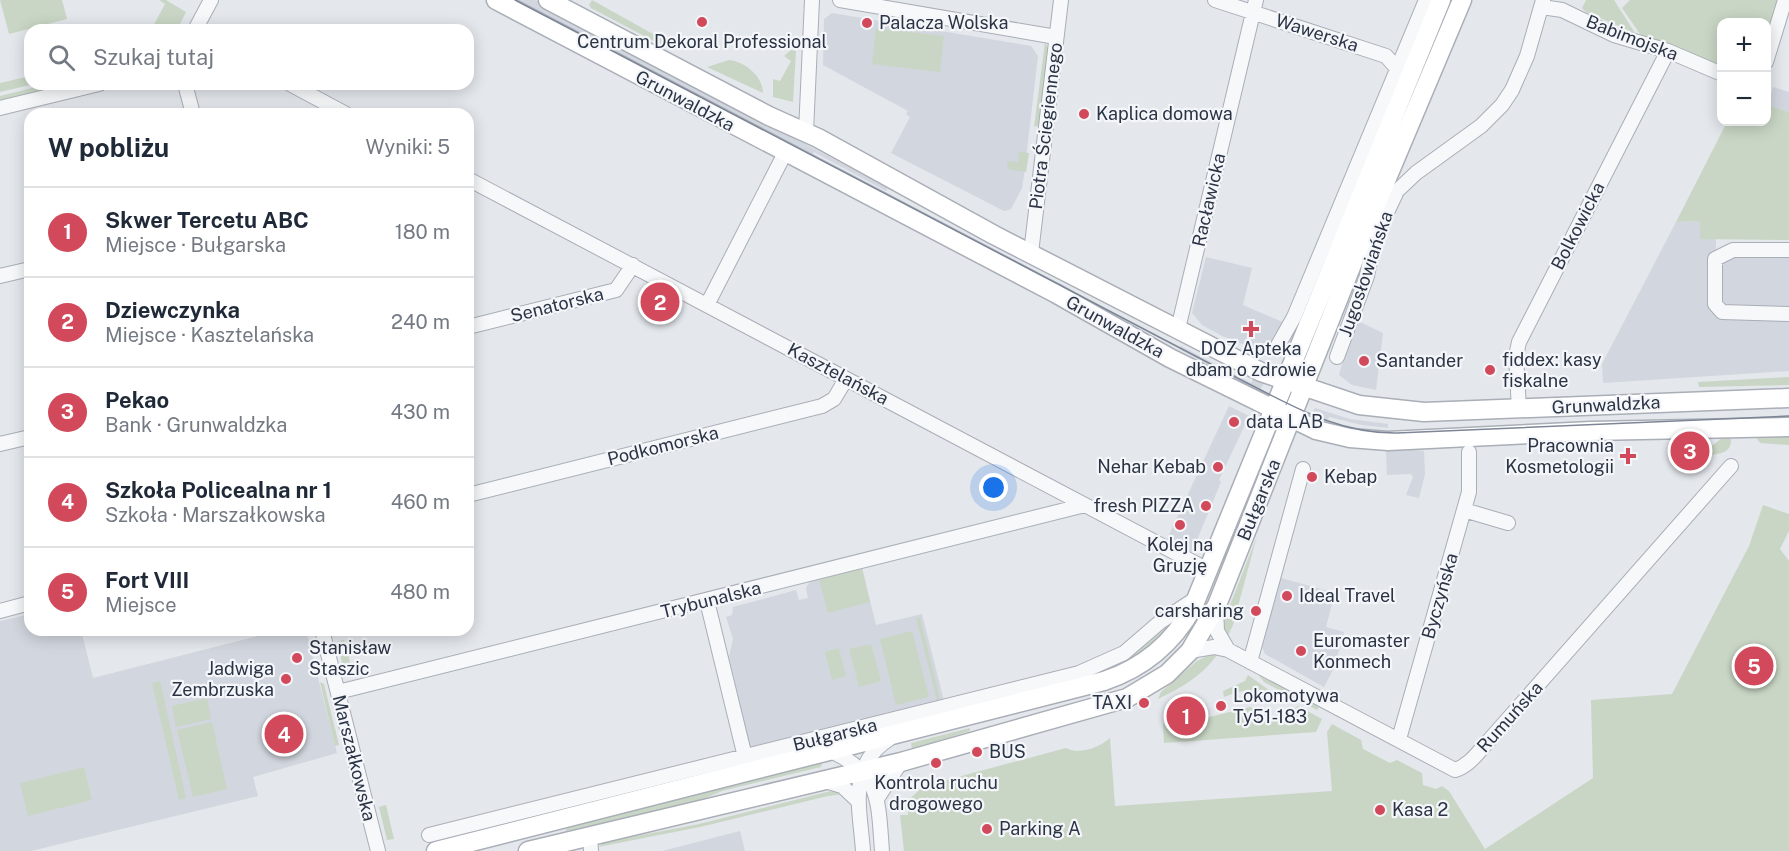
<!DOCTYPE html>
<html lang="pl">
<head>
<meta charset="utf-8">
<style>
  :root { --surface:#fff; --page:#f6f6f7; --text:#1f2937; --muted:#747a83; --line:#e0e1e3; --accent:#d1495b }
  body { margin:0; font-family:"Public Sans",sans-serif; background:var(--page); color:var(--text) }
  .controls { position:absolute; right:18px; top:18px; display:grid; overflow:hidden; border-radius:12px; box-shadow:0 3px 15px #0003 }
  .controls button { width:54px; height:54px; display:grid; place-items:center; padding:0; border:0; border-bottom:2px solid var(--line); background:var(--surface); color:var(--text); font:30px sans-serif }
  .you { position:absolute; left:994px; top:488px; width:21px; height:21px; margin:-15px; border:4px solid #fff; border-radius:50%; background:#1a73e8; box-shadow:0 0 0 9px #1a73e833 }
  .badge { display:grid; place-items:center; width:39px; height:39px; border-radius:50%; background:var(--accent); color:#fff; font-size:20px; font-weight:700 }
  .pin { position:absolute; translate:-50% -50%; border:3px solid #fff; box-shadow:0 2px 6px #0006 }
  .list { margin:0; padding:0; list-style:none }
  h2 { display:flex; justify-content:space-between; align-items:center; height:78px; margin:0; padding:0 24px; font-size:26px }
  h2 small { font-size:20px; font-weight:400; color:var(--muted) }
  .list li { display:grid; grid-template-columns:39px 1fr auto; gap:18px; align-items:center; box-sizing:border-box; height:90px; padding:0 24px; border-top:2px solid var(--line) }
  .list b { display:block; font-size:22px; white-space:nowrap }
  .list p { margin:0; font-size:20px; white-space:nowrap; color:var(--muted) }
  .list em { font-size:20px; font-style:normal; color:var(--muted) }
  .icon { flex:none; width:33px; height:33px; fill:none; stroke:currentColor; stroke-width:2; stroke-linecap:round; stroke-linejoin:round }
  .map { position:relative; flex:none; width:1789px; height:851px; overflow:hidden }
  .search { position:absolute; background:var(--surface); box-shadow:0 3px 15px #0003; left:24px; top:24px; width:450px; height:66px; display:flex; align-items:center; gap:15px; box-sizing:border-box; padding:0 21px; border-radius:18px; color:var(--muted); font-size:22px }
  .panel { position:absolute; background:var(--surface); box-shadow:0 3px 15px #0003; left:24px; top:108px; width:450px; height:528px; border-radius:18px }
  .map>svg:first-child { display:block }
  .built { fill:#d2d6de }
  .green { fill:#c9d6c5 }
  .lines { fill:none; stroke-linecap:round; stroke-linejoin:round }
  .street-casing { stroke:#a9aeb7; stroke-width:16 }
  .secondary-casing { stroke:#a9aeb7; stroke-width:21 }
  .street { stroke:#f7f8fa; stroke-width:14 }
  .secondary { stroke:#fff; stroke-width:18 }
  .tram { stroke:#7d8696; stroke-width:1.5 }
  .poi-dot { fill:#d1495b; stroke:#f4f6f9; stroke-width:2 }
  .labels { text-anchor:middle; stroke-width:4.5; stroke-linejoin:round; paint-order:stroke }
  .poi-label { font-size:18px; fill:#2b3445; stroke:#f4f6f9; text-anchor:start }
  .street-label { font-size:18px; fill:#2b3445; stroke:#f4f6f9 }
</style>
</head>
<body>
<div class="map">
<svg width="1789" height="851" viewBox="0 0 1789 851">
  <rect width="100%" height="100%" fill="#e4e7ec"/>
  <!-- built -->
  <path class="built" d="M508 0H535L888 188 886 191 814 152 811 157Z
    M832 13 1031 46 1038 56 1024 176 1022 188 1011 209 1004 211 891 153 910 117 906 114 908 111 823 65 824 19Z
    M1773 87 1789 92V112L1768 105Z
    M1700 221V239H1716V254L1789 256V371L1603 383 1602 364 1676 222Z
    M1206 257 1252 268 1243 305 1285 323 1275 348 1265 344 1263 349H1255L1222 336 1202 325 1192 313Z
    M1354 319 1383 333 1376 390 1352 385 1339 375Z
    M1181 346 1251 383 1255 375 1265 381 1259 392 1179 349Z
    M1229 406 1249 416 1219 480 1221 482 1192 552 1167 539Z
    M1315 408 1350 419 1388 424V428L1362 425 1329 417 1325 427 1310 418Z
    M1416 450 1424 451 1425 474 1419 498 1406 495 1413 477 1411 474 1387 475 1386 451Z
    M862 568 876 625 922 614 944 701 750 750 729 656 733 639 726 617 732 615 733 607 796 590 799 600 808 598 806 588 810 581Z
    M1281 578 1335 593 1326 627 1344 632 1334 668 1324 687 1265 654 1262 647Z
    M30 614V630H81L93 678 282 630H306L337 753 253 777 258 796 31 851H0V621Z
    M740 831 745 851H662Z"/>
  <!-- green -->
  <path class="green" d="M0 0H62L67 19 9 34Z
    M159 0H166L186 12 177 30H151L165 4Z
    M592 0 662 39 665 37 664 40 667 38 670 43 667 48 591 8 589 5Z
    M1586 0H1614L1635 33 1586 12 1582 8Z
    M1630 0H1778L1767 36 1766 22H1722L1721 65 1640 34 1622 8Z
    M876 28 944 36 940 72 872 64Z
    M1045 42 1049 51 1040 125 1034 127Z
    M791 50 796 51 793 102 773 97V79L780 81 791 61 784 56Z
    M729 60C745 62 763 76 763 93L707 67Z
    M30 76V84H34L0 92V83Z
    M48 84H73L0 102V96Z
    M1768 105 1789 112V240L1700 239V221L1676 222 1727 122H1766Z
    M1019 152 1029 153 1026 172 1007 169 1008 161 1018 162Z
    M1789 377V385L1699 387 1698 382Z
    M1765 433H1789V445L1760 443 1756 437Z
    M1723 437 1731 438C1732 453 1720 454 1708 455L1707 445H1713Z
    M1763 505 1789 514V531L1780 549 1789 561V851H904L900 815H908V809L899 808 924 786 1066 748C1079 755 1099 748 1110 738L1115 806 1332 791 1327 732 1332 724 1361 740 1363 749 1390 763 1397 760 1422 773 1423 785 1436 789 1442 786 1449 791 1485 849 1593 778 1591 700 1672 694 1749 546Z
    M1257 536 1233 625 1227 638 1223 628 1225 618Z
    M862 568 870 602 828 613 819 579Z
    M920 617 940 699 937 700 916 618Z
    M1179 617C1150 653 1123 668 1079 679L1123 660Z
    M912 631 929 697 896 705 880 639Z
    M344 640 352 669 344 671 337 642Z
    M871 644 881 681 859 687 849 649Z
    M839 648 846 676 832 680 825 652Z
    M1209 655H1217C1202 676 1181 688 1158 699L1161 692 1197 661Z
    M1257 673 1320 705 1317 710 1264 682Z
    M1248 675 1276 695C1256 686 1243 690 1224 697L1223 691 1245 681Z
    M160 681 186 798 179 800 152 683Z
    M320 682 324 684 339 745 335 746Z
    M207 698 211 719 176 727 172 706Z
    M1298 706 1322 719 1316 732 1164 743 1163 724 1175 721 1177 725 1250 707 1289 726 1299 717 1291 712Z
    M212 722 227 789 193 797 177 730Z
    M970 728V731L912 749 911 743Z
    M823 760 821 767 722 791 689 805 566 831V829L598 816Z
    M84 767 92 800 28 816 20 783Z
    M835 790 845 794 828 796 700 827 598 847 605 842 699 824Z
    M386 805 394 839 387 840 379 807Z"/>
  <g class="lines">
    <defs>
      <path id="street" d="M840 0 1056 37
        M1215 0 1386 56 1402 74
        M1542 7 1562 10 1614 35 1668 51 1722 74
        M195 30 211 0
        M1766 62 1785 0
        M185 84 193 114
        M290 84 346 114
        M0 108 99 84
        M806 132 812 0
        M468 179 1208 570
        M1789 250H1733L1715 259V304L1722 312 1789 314
        M1031 253 1061 0
        M0 276 30 269
        M707 305 785 153
        M468 327 616 290 633 265
        M1178 329 1256 0
        M1277 347 1294 317 1426 0
        M1337 357 1367 276 1374 240 1397 191 1416 173 1481 126 1502 105 1512 90 1527 56 1543 0
        M1519 409 1516 356 1519 342 1668 51
        M0 444 30 437
        M468 495 822 406 834 399 846 379
        M1464 510 1508 523
        M707 601 745 757
        M1216 608 1217 631 1228 650
        M0 611 30 603
        M322 630 378 851
        M1190 651 1214 647 1228 650 1455 770C1468 766 1476 755 1485 745L1731 466
        M1250 662 1303 469
        M338 692 1085 505
        M1399 739 1469 492V452
        M828 750C881 772 878 800 882 851
        M822 780 842 786 859 802
        M877 799 901 762
        M429 835 1079 673 1124 653 1160 622 1195 599
        M590 836 591 851
        M863 851C860 808 847 766 889 739"/>
      <path id="secondary" d="M496 0 1055 293 1170 358 1316 430 1350 438 1388 441 1591 431 1789 427
        M548 0 769 116 818 138 994 235 1261 372 1359 405 1424 412 1789 398
        M436 851 1104 681C1143 668 1173 643 1193 607L1441 0
        M528 851 901 762 1127 698 1167 674 1190 651 1217 605 1372 214 1462 0"/>
    </defs>
    <!-- street casing -->
    <use href="#street" class="street-casing"/>
    <!-- secondary casing -->
    <use href="#secondary" class="secondary-casing"/>
    <!-- street -->
    <use href="#street" class="street"/>
    <!-- secondary -->
    <use href="#secondary" class="secondary"/>
    <!-- tram -->
    <path class="tram" d="M515 0 1245 382C1295 407 1339 434 1397 433L1789 416"/>
  </g>
  <!-- markers -->
  <g class="poi-dot">
    <circle cx="702" cy="22" r="6"/>
    <circle cx="867" cy="23" r="6"/>
    <circle cx="1084" cy="114" r="6"/>
    <path d="M1248 320h6v6h6v6h-6v6h-6v-6h-6v-6h6z"/>
    <circle cx="1364" cy="361" r="6"/>
    <circle cx="1490" cy="370" r="6"/>
    <circle cx="1234" cy="422" r="6"/>
    <path d="M1625 447h6v6h6v6h-6v6h-6v-6h-6v-6h6z"/>
    <circle cx="1218" cy="467" r="6"/>
    <circle cx="1312" cy="477" r="6"/>
    <circle cx="1206" cy="506" r="6"/>
    <circle cx="1180" cy="525" r="6"/>
    <circle cx="1287" cy="596" r="6"/>
    <circle cx="1256" cy="611" r="6"/>
    <circle cx="1301" cy="651" r="6"/>
    <circle cx="297" cy="658" r="6"/>
    <circle cx="286" cy="679" r="6"/>
    <circle cx="1144" cy="703" r="6"/>
    <circle cx="1221" cy="706" r="6"/>
    <circle cx="977" cy="752" r="6"/>
    <circle cx="936" cy="763" r="6"/>
    <circle cx="1380" cy="810" r="6"/>
    <circle cx="987" cy="829" r="6"/>
  </g>
  <g class="labels">
    <!-- poi labels -->
    <g class="poi-label">
      <text x="879" y="29">Palacza Wolska</text>
      <text x="702" y="48" text-anchor="middle">Centrum Dekoral Professional</text>
      <text x="1096" y="120">Kaplica domowa</text>
      <text x="1251" y="355" text-anchor="middle">DOZ Apteka<tspan x="1251" dy="21">dbam o zdrowie</tspan></text>
      <text x="1502" y="366">fiddex: kasy<tspan x="1502" dy="21">fiskalne</tspan></text>
      <text x="1376" y="367">Santander</text>
      <text x="1246" y="428">data LAB</text>
      <text x="1614" y="452" text-anchor="end">Pracownia<tspan x="1614" dy="21">Kosmetologii</tspan></text>
      <text x="1206" y="473" text-anchor="end">Nehar Kebab</text>
      <text x="1324" y="483">Kebap</text>
      <text x="1194" y="512" text-anchor="end">fresh PIZZA</text>
      <text x="1180" y="551" text-anchor="middle">Kolej na<tspan x="1180" dy="21">Gruzję</tspan></text>
      <text x="1299" y="602">Ideal Travel</text>
      <text x="1244" y="617" text-anchor="end">carsharing</text>
      <text x="1313" y="647">Euromaster<tspan x="1313" dy="21">Konmech</tspan></text>
      <text x="309" y="654">Stanisław<tspan x="309" dy="21">Staszic</tspan></text>
      <text x="274" y="675" text-anchor="end">Jadwiga<tspan x="274" dy="21">Zembrzuska</tspan></text>
      <text x="1233" y="702">Lokomotywa<tspan x="1233" dy="21">Ty51-183</tspan></text>
      <text x="1132" y="709" text-anchor="end">TAXI</text>
      <text x="989" y="758">BUS</text>
      <text x="936" y="789" text-anchor="middle">Kontrola ruchu<tspan x="936" dy="21">drogowego</tspan></text>
      <text x="1392" y="816">Kasa 2</text>
      <text x="999" y="835">Parking A</text>
    </g>
    <!-- street labels -->
    <g class="street-label">
      <text transform="translate(1317 33) rotate(18)" y="6">Wawerska</text>
      <text transform="translate(1632 38) rotate(21)" y="6">Babimojska</text>
      <text transform="translate(685 101) rotate(28)" y="6">Grunwaldzka</text>
      <text transform="translate(1046 126) rotate(-83)" y="6">Piotra Ściegiennego</text>
      <text transform="translate(1209 200) rotate(-77)" y="6">Racławicka</text>
      <text transform="translate(1578 226) rotate(-63)" y="6">Bolkowicka</text>
      <text transform="translate(1366 274) rotate(-71)" y="6">Jugosłowiańska</text>
      <text transform="translate(557 305) rotate(-14)" y="6">Senatorska</text>
      <text transform="translate(1115 327) rotate(29)" y="6">Grunwaldzka</text>
      <text transform="translate(838 374) rotate(28)" y="6">Kasztelańska</text>
      <text transform="translate(1606 405) rotate(-3)" y="6">Grunwaldzka</text>
      <text transform="translate(663 446) rotate(-14)" y="6">Podkomorska</text>
      <text transform="translate(1259 500) rotate(-68)" y="6">Bułgarska</text>
      <text transform="translate(1440 596) rotate(-74)" y="6">Byczyńska</text>
      <text transform="translate(711 600) rotate(-14)" y="6">Trybunalska</text>
      <text transform="translate(1510 717) rotate(-48)" y="6">Rumuńska</text>
      <text transform="translate(835 735) rotate(-14)" y="6">Bułgarska</text>
      <text transform="translate(354 758) rotate(76)" y="6">Marszałkowska</text>
    </g>
  </g>
</svg>
<div class="controls">
<button>+</button>
<button>−</button>
</div>
<div class="you"></div>
<div class="pin badge" style="left:1186px;top:716px">1</div>
<div class="pin badge" style="left:660px;top:302px">2</div>
<div class="pin badge" style="left:1690px;top:451px">3</div>
<div class="pin badge" style="left:284px;top:734px">4</div>
<div class="pin badge" style="left:1754px;top:666px">5</div>
<div class="search"><svg class="icon" aria-label="search" viewBox="0 0 24 24"><circle cx="10" cy="10" r="6"/><path d="M15 15l6 6"/></svg>Szukaj tutaj</div>
<section class="panel">
<h2>W pobliżu<small>Wyniki: 5</small></h2>
<ul class="list">
<li><span class="badge">1</span><div><b>Skwer Tercetu ABC</b><p>Miejsce · Bułgarska</p></div><em>180 m</em></li>
<li><span class="badge">2</span><div><b>Dziewczynka</b><p>Miejsce · Kasztelańska</p></div><em>240 m</em></li>
<li><span class="badge">3</span><div><b>Pekao</b><p>Bank · Grunwaldzka</p></div><em>430 m</em></li>
<li><span class="badge">4</span><div><b>Szkoła Policealna nr 1</b><p>Szkoła · Marszałkowska</p></div><em>460 m</em></li>
<li><span class="badge">5</span><div><b>Fort VIII</b><p>Miejsce</p></div><em>480 m</em></li>
</ul>
</section>
</div>
</body>
</html>
